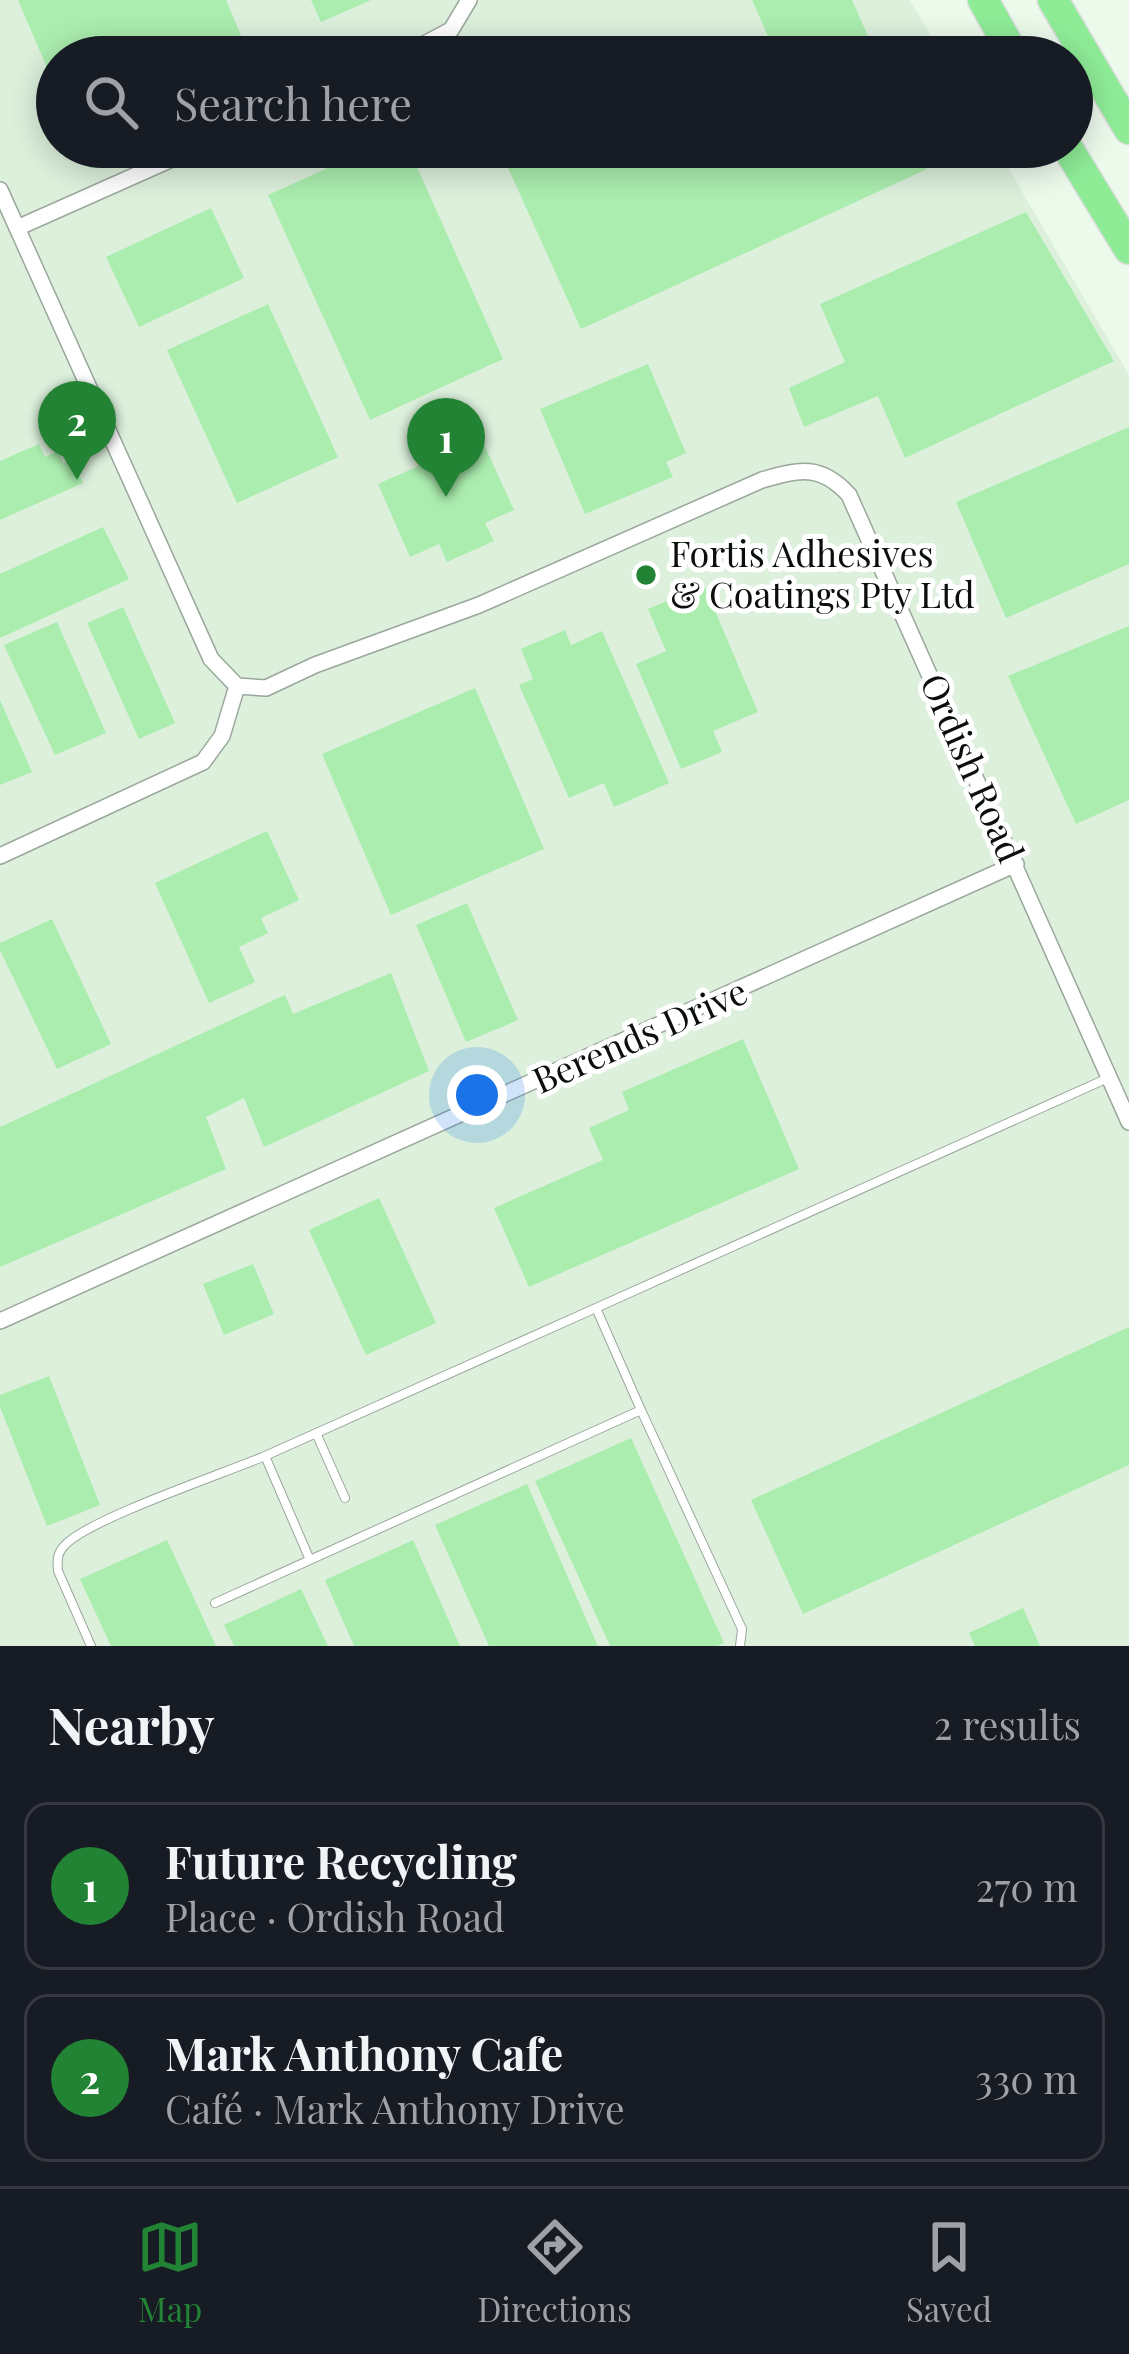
<!DOCTYPE html>
<html lang="en">
<head>
<meta charset="utf-8">
<style>
  :root { --surface:#171b24; --page:#242831; --text:#f1f3f6; --muted:#9ea1a6; --line:#363941; --accent:#238335 }
  body { margin:0; font-family:"Playfair Display",serif; background:var(--page); color:var(--text) }
  .you { position:absolute; left:477px; top:1095px; width:42px; height:42px; margin:-30px; border:9px solid #fff; border-radius:50%; background:#1a73e8; box-shadow:0 0 0 18px #1a73e833 }
  .badge { display:grid; place-items:center; width:78px; height:78px; border-radius:50%; background:var(--accent); color:#fff; font-size:39px; font-weight:700 }
  .pin { position:absolute; translate:-50% -99px; filter:drop-shadow(0 3px 6px #0008) }
  .pin::after { content:''; position:absolute; top:63px; width:42px; height:36px; background:inherit; clip-path:polygon(0 0,100% 0,50% 100%) }
  .list { margin:0; padding:0; list-style:none }
  h2 { display:flex; justify-content:space-between; align-items:center; height:156px; margin:0; padding:0 48px; font-size:51px }
  h2 small { font-size:39px; font-weight:400; color:var(--muted) }
  .list li { display:grid; grid-template-columns:78px 1fr auto; gap:36px; align-items:center; box-sizing:border-box; height:168px; margin:0 24px 24px; padding:0 24px; border:3px solid var(--line); border-radius:24px }
  .list b { display:block; font-size:45px; white-space:nowrap }
  .list p { margin:0; font-size:39px; white-space:nowrap; color:var(--muted) }
  .list em { font-size:39px; font-style:normal; color:var(--muted) }
  .icon { flex:none; width:66px; height:66px; fill:none; stroke:currentColor; stroke-width:2; stroke-linecap:round; stroke-linejoin:round }
  .map { position:relative; flex:none; width:1129px; height:1646px; overflow:hidden }
  .search { position:absolute; background:var(--surface); box-shadow:0 6px 30px #0003; left:36px; right:36px; top:36px; height:132px; display:flex; align-items:center; gap:30px; box-sizing:border-box; padding:0 42px; border-radius:66px; color:var(--muted); font-size:45px }
  .sheet { height:540px; background:var(--surface) }
  nav { display:flex; justify-content:space-around; align-items:center; box-sizing:border-box; height:168px; border-top:3px solid var(--line); background:var(--surface); font-size:33px; color:var(--muted) }
  nav a { display:grid; justify-items:center; gap:6px }
  nav .on { color:var(--accent) }
  .map>svg:first-child { display:block }
  .built { fill:#dcf0dc }
  .building { fill:#abedaf }
  .lines { fill:none; stroke-linecap:round; stroke-linejoin:round }
  .lane-casing { stroke:#9aa79b; stroke-width:10 }
  .street-casing { stroke:#9aa79b; stroke-width:18 }
  .highway-casing { stroke:#ddd; stroke-width:33 }
  .lane { stroke:#fff; stroke-width:8 }
  .street { stroke:#fff; stroke-width:15 }
  .highway { stroke:#8eec97; stroke-width:30 }
  .poi-dot { fill:#238335; stroke:#fff; stroke-width:4.5 }
  .labels { text-anchor:middle; stroke-width:10; stroke-linejoin:round; paint-order:stroke }
  .poi-label { font-size:36px; fill:#0a0f0b; stroke:#fff; text-anchor:start }
  .street-label { font-size:36px; fill:#0a0f0b; stroke:#fff }
</style>
</head>
<body>
<div class="map">
<svg width="1129" height="1646" viewBox="0 0 1129 1646">
  <rect width="100%" height="100%" fill="#ecfaec"/>
  <!-- built -->
  <path class="built" d="M0 0H910L943 57H57V147H996L1129 375V1646H0Z"/>
  <!-- building -->
  <path class="building" d="M18 0H226L250 57H57V91Z
    M311 0H371L321 22Z
    M752 0H852L877 57H734L770 41Z
    M81 147H142L90 169Z
    M374 147H408L503 359 370 420 268 195Z
    M531 147H917L927 169 581 329 504 159Z
    M211 208 244 278 139 327 106 257Z
    M1026 212 1114 361 905 458 878 396 804 427 789 388 845 362 820 304Z
    M268 304 338 457 237 503 167 350Z
    M648 364 686 453 666 462 673 477 585 514 540 409Z
    M1129 427V564L1006 618 956 502Z
    M481 438 514 510 485 523 494 541 447 562 439 544 410 557 378 484Z
    M39 444 45 457 58 451 63 463 72 459 83 483 0 520V461Z
    M103 527 129 579 0 638V574Z
    M704 585 758 712 713 731 722 752 681 769 636 664 666 651 648 609Z
    M123 607 175 723 139 739 87 623Z
    M57 622 106 733 55 755 4 645Z
    M1129 626V800L1076 824 1008 676Z
    M565 630 571 645 602 631 669 783 614 807 604 783 569 798 519 685 533 679 521 649Z
    M475 688 544 849 391 915 322 754Z
    M0 700 32 772 0 785Z
    M267 831 299 900 261 918 268 933 239 947 255 982 209 1003 155 883Z
    M467 903 518 1020 466 1042 416 925Z
    M52 919 111 1044 57 1069 0 950V943Z
    M391 973 429 1071 264 1147 244 1098 206 1117 226 1169 0 1267V1127L285 995 293 1014Z
    M743 1039 799 1169 529 1287 494 1208 603 1160 589 1128 629 1110 622 1092Z
    M379 1198 436 1323 366 1355 309 1230Z
    M253 1264 274 1314 224 1335 203 1284Z
    M1129 1327V1465L803 1614 751 1500Z
    M49 1376 100 1505 47 1526 0 1407V1395Z
    M631 1438 724 1643 717 1646H610L535 1481Z
    M527 1484 598 1646H489L435 1525Z
    M167 1540 216 1646H111L80 1579Z
    M413 1540 460 1646H354L325 1580Z
    M301 1589 328 1646H234L224 1625Z
    M1023 1608 1040 1646H975L969 1633Z"/>
  <g class="lines">
    <defs>
      <path id="lane" d="M641 1410 742 1629 740 1646
        M316 1433 345 1498
        M310 1560 265 1456 596 1308
        M215 1603 641 1410 596 1308 1108 1078
        M91 1646 58 1571C57 1560 57 1553 65 1545 89 1519 225 1473 265 1456"/>
      <path id="street" d="M400 57 451 30 469 0
        M0 190 211 659 237 686
        M17 228 199 147
        M237 686 266 688 315 665 479 605 762 480C800 469 821 464 849 495L1129 1122
        M0 856 203 762 222 736 237 686
        M0 1321 1016 864"/>
      <path id="highway" d="M983 0 1015 57
        M1053 0 1129 129
        M1067 147 1129 249"/>
    </defs>
    <!-- lane casing -->
    <use href="#lane" class="lane-casing"/>
    <!-- street casing -->
    <use href="#street" class="street-casing"/>
    <!-- highway casing -->
    <use href="#highway" class="highway-casing"/>
    <!-- lane -->
    <use href="#lane" class="lane"/>
    <!-- street -->
    <use href="#street" class="street"/>
    <!-- highway -->
    <use href="#highway" class="highway"/>
  </g>
  <!-- markers -->
  <circle class="poi-dot" cx="646" cy="575" r="12"/>
  <g class="labels">
    <!-- poi labels -->
    <g class="poi-label">
      <text x="670" y="567">Fortis Adhesives<tspan x="670" dy="41">&amp; Coatings Pty Ltd</tspan></text>
    </g>
    <!-- street labels -->
    <g class="street-label">
      <text transform="translate(972 768) rotate(66)" y="13">Ordish Road</text>
      <text transform="translate(640 1036) rotate(-24)" y="13">Berends Drive</text>
    </g>
  </g>
</svg>
<div class="you"></div>
<div class="pin badge" style="left:446px;top:497px">1</div>
<div class="pin badge" style="left:77px;top:480px">2</div>
<div class="search"><svg class="icon" aria-label="search" viewBox="0 0 24 24"><circle cx="10" cy="10" r="6"/><path d="M15 15l6 6"/></svg>Search here</div>
</div>
<section class="sheet">
<h2>Nearby<small>2 results</small></h2>
<ul class="list">
<li><span class="badge">1</span><div><b>Future Recycling</b><p>Place · Ordish Road</p></div><em>270 m</em></li>
<li><span class="badge">2</span><div><b>Mark Anthony Cafe</b><p>Café · Mark Anthony Drive</p></div><em>330 m</em></li>
</ul>
</section>
<nav>
<a class="on"><svg class="icon" aria-label="map" viewBox="0 0 24 24"><path d="M3 6l6-2 6 2 6-2v14l-6 2-6-2-6 2zM9 4v14M15 6v14"/></svg>Map</a>
<a><svg class="icon" aria-label="directions" viewBox="0 0 24 24"><path d="M12 3l9 9-9 9-9-9zM9 14v-3h6M13 9l2 2-2 2"/></svg>Directions</a>
<a><svg class="icon" aria-label="saved" viewBox="0 0 24 24"><path d="M7 4h10v16l-5-4-5 4z"/></svg>Saved</a>
</nav>
</body>
</html>
